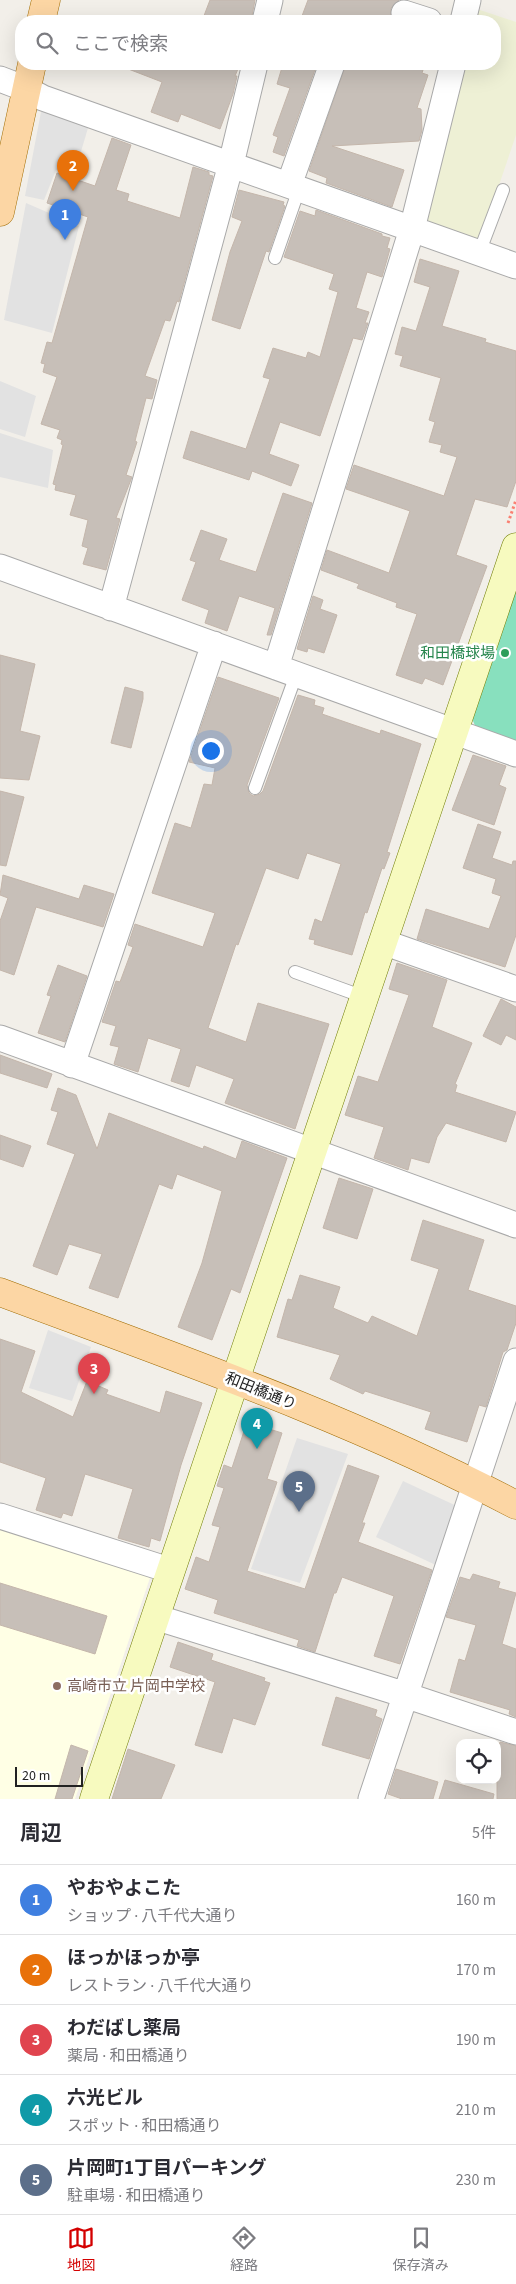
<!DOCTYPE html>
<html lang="ja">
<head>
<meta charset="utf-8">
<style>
  :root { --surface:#fff; --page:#f7f7f7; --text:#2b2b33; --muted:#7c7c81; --line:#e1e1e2; --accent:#d40000 }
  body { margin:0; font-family:"Source Sans 3","Noto Sans JP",sans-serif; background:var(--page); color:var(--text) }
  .controls { position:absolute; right:15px; bottom:15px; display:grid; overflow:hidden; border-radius:10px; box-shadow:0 5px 20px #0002 }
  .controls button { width:45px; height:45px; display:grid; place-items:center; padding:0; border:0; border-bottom:1px solid var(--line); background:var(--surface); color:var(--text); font:25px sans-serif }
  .scale { position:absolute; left:15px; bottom:12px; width:68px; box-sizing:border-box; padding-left:5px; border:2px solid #222; border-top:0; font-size:14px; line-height:18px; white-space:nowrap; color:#222; -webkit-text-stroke:4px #fff; paint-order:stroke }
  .you { position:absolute; left:210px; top:750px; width:18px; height:18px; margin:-12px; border:4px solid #fff; border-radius:50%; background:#1a73e8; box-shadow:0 0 0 8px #1a73e833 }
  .badge { display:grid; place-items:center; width:32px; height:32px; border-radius:50%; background:var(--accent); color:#fff; font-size:16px; font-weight:700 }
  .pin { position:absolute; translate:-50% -41px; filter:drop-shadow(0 1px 2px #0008) }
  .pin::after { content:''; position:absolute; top:26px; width:18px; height:15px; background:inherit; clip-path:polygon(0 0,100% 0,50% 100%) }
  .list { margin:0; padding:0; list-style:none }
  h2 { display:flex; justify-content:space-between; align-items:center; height:65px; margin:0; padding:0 20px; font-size:21px }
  h2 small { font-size:16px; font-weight:400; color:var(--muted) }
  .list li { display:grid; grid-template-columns:32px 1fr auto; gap:15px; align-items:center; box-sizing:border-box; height:70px; padding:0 20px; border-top:1px solid var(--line) }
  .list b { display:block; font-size:19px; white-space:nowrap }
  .list p { margin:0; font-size:16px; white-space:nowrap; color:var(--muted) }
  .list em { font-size:16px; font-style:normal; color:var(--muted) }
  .icon { flex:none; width:28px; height:28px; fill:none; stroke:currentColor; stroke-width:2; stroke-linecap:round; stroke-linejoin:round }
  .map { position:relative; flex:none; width:516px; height:1799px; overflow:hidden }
  .search { position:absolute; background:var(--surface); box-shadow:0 5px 20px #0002; left:15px; right:15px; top:15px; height:55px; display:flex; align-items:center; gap:12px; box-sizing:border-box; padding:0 18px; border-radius:20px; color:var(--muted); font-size:19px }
  .sheet { height:415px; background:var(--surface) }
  nav { display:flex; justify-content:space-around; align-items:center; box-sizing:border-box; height:70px; border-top:1px solid var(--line); background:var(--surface); font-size:14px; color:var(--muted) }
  nav a { display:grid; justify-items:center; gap:2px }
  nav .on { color:var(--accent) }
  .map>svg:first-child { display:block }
  .education { fill:#ffffe5 }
  .farmland { fill:#eef0d5 }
  .pitch { fill:#88e0be }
  .parking { fill:#e2e2e2 }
  .building { fill:#c7bfb8; stroke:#c4b6ab }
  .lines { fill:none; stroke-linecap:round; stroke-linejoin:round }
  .lane-casing { stroke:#a9a9a9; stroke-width:14 }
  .street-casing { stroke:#a9a9a9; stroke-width:27 }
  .secondary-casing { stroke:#707d05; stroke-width:29 }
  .primary-casing { stroke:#a06b00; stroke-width:29 }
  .path { stroke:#fa8072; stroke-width:3; stroke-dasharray:2.5 2.5; stroke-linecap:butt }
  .lane { stroke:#fff; stroke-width:12 }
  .street { stroke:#fff; stroke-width:25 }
  .secondary { stroke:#f7fabf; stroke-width:28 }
  .primary { stroke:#fcd6a4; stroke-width:28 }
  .leisure-dot { fill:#2e9e5b; stroke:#fff; stroke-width:2 }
  .education-dot { fill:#8d6e63; stroke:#fff; stroke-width:2 }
  .labels { text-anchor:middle; stroke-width:5; stroke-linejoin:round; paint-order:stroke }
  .leisure-label { font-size:15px; fill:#27864d; stroke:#fff; text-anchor:end }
  .street-label { font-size:15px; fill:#222; stroke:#fff }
  .education-label { font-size:15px; fill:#785e54; stroke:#fff; text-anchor:start }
</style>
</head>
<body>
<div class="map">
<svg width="516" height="1799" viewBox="0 0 516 1799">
  <rect width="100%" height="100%" fill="#f2efe9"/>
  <!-- education -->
  <path class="education" d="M0 1525 152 1572 75 1799H0Z"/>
  <!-- farmland -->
  <path class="farmland" d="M474 8 516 22V135L479 244 430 226 423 213 460 64H495V21H471Z"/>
  <!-- pitch -->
  <path class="pitch" d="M516 589V743L476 728 471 716Z"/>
  <!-- parking -->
  <path class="parking" d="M46 109 88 128 74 175 56 170 44 200 25 196 41 112Z
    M26 203 79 226 52 333 4 320Z
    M0 381 36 396 25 437 0 429Z
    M0 433 53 450 48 488 0 477Z
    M48 1330 91 1347 72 1401 29 1388Z
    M297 1438 348 1454 300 1583 251 1569Z
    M403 1481 461 1508 440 1567 376 1537Z"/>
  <!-- building -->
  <path class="building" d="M210 0H255L251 21H202Z
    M308 0H399L391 8V21H316L302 16Z
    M118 64H240L235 76H237L233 94 220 129 181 114 178 122 151 112 162 82 118 65Z
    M283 64H317L284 156 273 152 278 137 273 135 290 88 277 84Z
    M346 64H425L422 73 428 75 417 108 421 109 422 130 419 141 332 146 404 170 392 207 326 183 327 178 309 171Z
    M112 138 131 145 116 190 129 194 127 201 180 218 193 167 209 172V175L213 176 179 302 177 301 170 321 165 320 145 376 157 380 152 399 146 398 135 441 137 442 126 475 132 477 116 518 120 519 106 570 83 564 88 548 82 546 88 520 70 515 76 495 55 490 56 485 53 484 63 445 61 444 62 440 57 438 60 430 41 424 57 377 43 372 45 364 41 363 47 342 52 343 88 217 47 203 57 173 95 186Z
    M239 190 284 202 283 205 285 206 269 252 266 251 240 329 212 320 230 252 242 221 232 217Z
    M316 210 382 234V236L390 238 387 248 390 249 382 277 367 272 356 308 369 312 365 323H368L362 340 353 338 320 436 280 422 269 454 299 465 291 486 252 471 249 480 183 458 191 431 246 449 270 379 263 377 273 348 306 358 308 352 320 357 338 292 329 289 334 274 284 257 300 211 315 216Z
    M420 259 459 271 442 326 486 339 485 342 516 351V481L507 507 475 499 456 555 487 566 443 685 425 678 422 684 396 675 417 614 396 607 397 603 357 588 359 584 321 570 327 550 389 573 410 511 346 489 354 465 444 496 457 457 440 452 442 445 429 442 435 422 429 420 441 378 400 366 403 356 395 354 402 327 416 331 430 287 414 282Z
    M283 493 312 503 271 635H267L275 608 239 596 227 631 205 623 209 610 182 600 196 562 190 560 201 530 227 539 219 560 256 572Z
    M313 596 323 600 320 609 337 615 324 653 308 648 307 652 297 649Z
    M0 655 35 664 20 731 40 736 29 780 0 778Z
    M218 677 279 698 247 785 249 793 253 796 260 794 263 791 298 695 315 700 314 705 324 708 322 714 380 734 381 730 421 744 387 852 390 853 384 869 382 868 367 913 365 912 352 955 314 944 315 940 309 939 315 919 322 922 341 864 307 853 298 879 266 868 238 945 236 944 208 1028 246 1042 258 1003 329 1024 295 1129 225 1103 234 1079 196 1065 189 1087 171 1081 181 1049 148 1038 138 1072 114 1064 119 1047 110 1045 116 1026 102 1022 116 981 120 982 133 947 128 945 135 924 203 947 215 913 152 893 175 823 191 828 204 784 212 785 215 768 189 762Z
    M125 687 143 692V699L131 748 111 743Z
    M473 755 506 766 499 785 506 788 494 825 452 810Z
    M0 791 24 797 6 866 0 865Z
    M478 824 501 832 492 858 512 865 513 861H516V935L505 967 417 939 426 909 489 929 501 896 492 893 496 879 463 868Z
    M3 875 79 899 84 885 114 894 103 927 36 907 14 975 0 970V921L8 898 0 895Z
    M397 963 447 980 432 1027 472 1043 455 1084 457 1085 455 1092 516 1112 506 1142 446 1123 437 1137 429 1163 411 1158 408 1170 374 1158 384 1127 345 1115 358 1076 378 1082 409 995 389 989Z
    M58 965 87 976 65 1042 38 1033 51 996 47 995Z
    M501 999 516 1007V1040L506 1035 501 1045 483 1036Z
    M0 1055 52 1074 47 1088 0 1073Z
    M58 1088 76 1095 97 1149 109 1113 203 1149 204 1146 236 1159 242 1141 287 1158 240 1293 231 1289 212 1340 178 1327 202 1263 222 1191 177 1174 172 1189 159 1184 118 1298 89 1288 102 1254 69 1244 57 1275 33 1266 75 1154 47 1144 58 1112 51 1110Z
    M0 1135 31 1146 23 1167 0 1159Z
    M339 1178 373 1189 357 1239 323 1228Z
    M423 1220 484 1240 468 1290 516 1306V1323L507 1350 503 1352 486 1407 479 1405 467 1442 425 1429 431 1412 365 1391 363 1394 330 1379 340 1355 277 1337 288 1299 292 1300 300 1275 340 1287 333 1308 368 1323 372 1316 417 1336 439 1269 411 1260Z
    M0 1339 35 1351 21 1392 73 1417 87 1381 108 1390 106 1394 160 1413 166 1391 202 1403 181 1465 160 1541 151 1538 149 1547 118 1538 133 1489 85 1474 72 1516 63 1513 61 1518 36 1510 46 1478 0 1462Z
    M247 1422 282 1433 267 1479 277 1482 247 1571 305 1589 348 1465 379 1476 362 1523H365L358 1542 432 1570 400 1664 374 1656 394 1596 342 1577 336 1593H334L315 1652 297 1646 299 1640 214 1613 218 1600 185 1589 196 1557 209 1562 220 1527 212 1525 224 1488 217 1486 224 1465 232 1468Z
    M473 1574 500 1582 498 1588 516 1593 502 1644 516 1649V1717L509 1714 510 1710 450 1692 459 1659 465 1661 476 1625 446 1617 460 1577 470 1580Z
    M0 1583 107 1616 95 1654 0 1625Z
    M178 1642 213 1654 211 1660 265 1678 264 1681 270 1683 255 1725 233 1718 222 1753 195 1745 215 1682 170 1667Z
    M336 1697 377 1710 375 1716 382 1719 369 1759 322 1745Z
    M500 1742 516 1746V1799H497V1751Z
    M71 1745 88 1751 72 1799H55Z
    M128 1749 175 1765 161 1799H112Z
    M396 1769 438 1782 433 1799H402L388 1794Z
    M445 1780 494 1794 493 1799H439Z"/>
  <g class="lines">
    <defs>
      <path id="lane" d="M479 253 503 190
        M275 258 299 189
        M255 788 296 675
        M295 972 364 997"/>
      <path id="street" d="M404 13 429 21
        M265 21 270 0
        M463 21 468 0
        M0 79 26 89 43 98 516 266
        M289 185 332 64
        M0 567 516 754
        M111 608 231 164 255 64
        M276 667 412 229 453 64
        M383 942 516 989
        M0 1038 516 1225
        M72 1065 214 644
        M0 1516 169 1570
        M155 1617 390 1690 516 1732
        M371 1799 516 1361"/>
      <path id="secondary" d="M94 1799C234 1381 375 964 516 547"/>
      <path id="primary" d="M41 21 46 0
        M0 212 32 64
        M0 1292C174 1357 351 1418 516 1505"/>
    </defs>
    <!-- lane casing -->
    <use href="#lane" class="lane-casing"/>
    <!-- street casing -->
    <use href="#street" class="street-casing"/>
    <!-- secondary casing -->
    <use href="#secondary" class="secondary-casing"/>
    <!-- primary casing -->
    <use href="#primary" class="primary-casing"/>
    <!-- path -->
    <path class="path" d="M508 523 516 500"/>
    <!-- lane -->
    <use href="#lane" class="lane"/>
    <!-- street -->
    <use href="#street" class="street"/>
    <!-- secondary -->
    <use href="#secondary" class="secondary"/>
    <!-- primary -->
    <use href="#primary" class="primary"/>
  </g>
  <!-- markers -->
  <circle class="leisure-dot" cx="505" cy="653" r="5"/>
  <circle class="education-dot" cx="57" cy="1686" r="5"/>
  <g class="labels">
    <!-- leisure labels -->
    <g class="leisure-label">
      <text x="495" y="658">和田橋球場</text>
    </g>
    <!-- street labels -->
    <g class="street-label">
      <text transform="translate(261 1391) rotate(22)" y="5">和田橋通り</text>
    </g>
    <!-- education labels -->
    <g class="education-label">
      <text x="67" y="1691">高崎市立 片岡中学校</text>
    </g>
  </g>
</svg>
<div class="controls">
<button><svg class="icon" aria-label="locate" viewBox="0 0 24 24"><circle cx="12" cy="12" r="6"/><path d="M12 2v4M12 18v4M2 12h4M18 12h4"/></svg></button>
</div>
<div class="scale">20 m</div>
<div class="you"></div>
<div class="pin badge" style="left:65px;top:240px;background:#3f7fe0">1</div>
<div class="pin badge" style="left:73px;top:191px;background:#e8710a">2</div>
<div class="pin badge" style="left:94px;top:1394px;background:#e0444e">3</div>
<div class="pin badge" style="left:257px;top:1449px;background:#0f9aa8">4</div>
<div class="pin badge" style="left:299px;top:1512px;background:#5c6f8a">5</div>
<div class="search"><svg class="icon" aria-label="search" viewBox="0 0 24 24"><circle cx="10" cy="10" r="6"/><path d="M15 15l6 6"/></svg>ここで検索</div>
</div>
<section class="sheet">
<h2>周辺<small>5件</small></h2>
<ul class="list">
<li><span class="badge" style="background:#3f7fe0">1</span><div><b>やおやよこた</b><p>ショップ · 八千代大通り</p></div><em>160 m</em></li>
<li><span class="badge" style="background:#e8710a">2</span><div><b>ほっかほっか亭</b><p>レストラン · 八千代大通り</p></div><em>170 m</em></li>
<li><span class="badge" style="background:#e0444e">3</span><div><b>わだばし薬局</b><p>薬局 · 和田橋通り</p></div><em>190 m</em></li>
<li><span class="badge" style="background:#0f9aa8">4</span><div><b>六光ビル</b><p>スポット · 和田橋通り</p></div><em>210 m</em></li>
<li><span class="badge" style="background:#5c6f8a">5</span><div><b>片岡町1丁目パーキング</b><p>駐車場 · 和田橋通り</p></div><em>230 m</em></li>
</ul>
</section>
<nav>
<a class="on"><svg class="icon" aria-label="map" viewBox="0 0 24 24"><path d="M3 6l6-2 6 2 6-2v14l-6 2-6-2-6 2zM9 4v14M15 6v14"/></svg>地図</a>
<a><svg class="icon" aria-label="directions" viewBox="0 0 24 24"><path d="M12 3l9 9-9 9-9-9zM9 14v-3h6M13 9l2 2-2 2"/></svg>経路</a>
<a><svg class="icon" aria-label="saved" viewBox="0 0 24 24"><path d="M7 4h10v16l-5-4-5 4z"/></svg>保存済み</a>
</nav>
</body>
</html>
